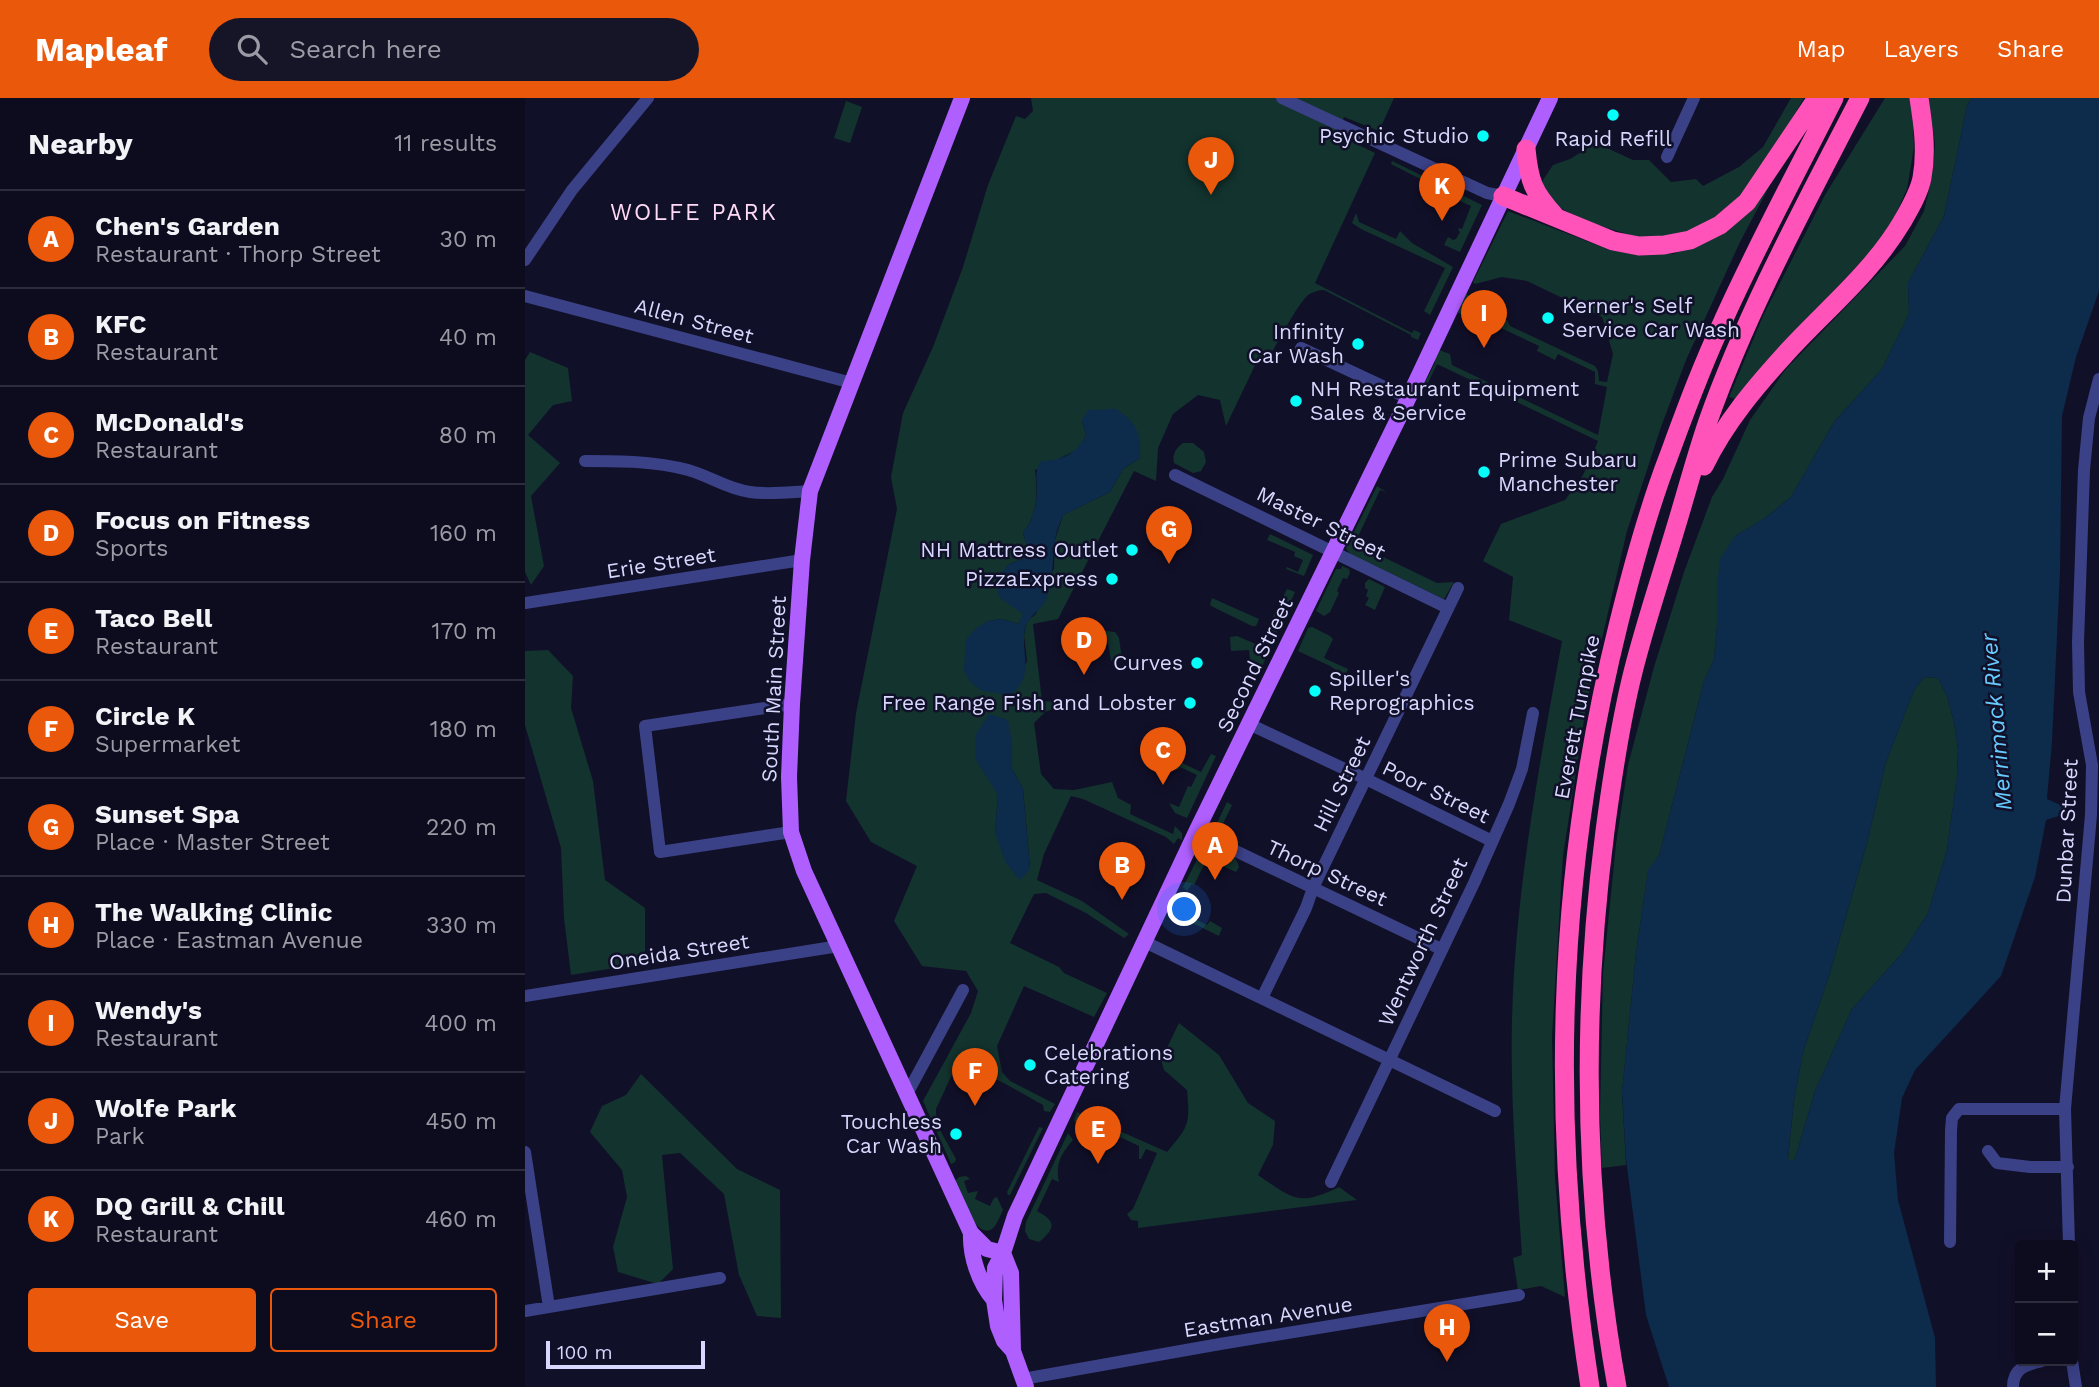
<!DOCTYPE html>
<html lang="en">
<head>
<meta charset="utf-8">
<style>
  :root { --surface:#0d0c1f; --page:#161528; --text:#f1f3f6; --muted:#9a9ba4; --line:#2d2c3d; --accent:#ea580c }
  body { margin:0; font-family:"Work Sans",sans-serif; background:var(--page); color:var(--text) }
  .controls { position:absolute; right:21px; bottom:21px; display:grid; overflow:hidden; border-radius:7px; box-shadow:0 4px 18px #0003 }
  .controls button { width:63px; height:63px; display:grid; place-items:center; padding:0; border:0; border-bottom:2px solid var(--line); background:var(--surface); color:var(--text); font:35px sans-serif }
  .scale { position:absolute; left:21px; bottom:18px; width:159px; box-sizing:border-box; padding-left:7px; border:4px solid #d8d8ff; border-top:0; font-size:19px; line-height:24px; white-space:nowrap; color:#d8d8ff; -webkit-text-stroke:5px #111029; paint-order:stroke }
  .you { position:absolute; left:660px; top:812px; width:24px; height:24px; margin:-18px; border:5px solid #fff; border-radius:50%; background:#1a73e8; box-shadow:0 0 0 10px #1a73e833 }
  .badge { display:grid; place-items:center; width:46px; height:46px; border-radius:50%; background:var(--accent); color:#fff; font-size:23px; font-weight:700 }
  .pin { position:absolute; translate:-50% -58px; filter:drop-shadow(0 2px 4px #0008) }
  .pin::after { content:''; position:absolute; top:37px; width:24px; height:21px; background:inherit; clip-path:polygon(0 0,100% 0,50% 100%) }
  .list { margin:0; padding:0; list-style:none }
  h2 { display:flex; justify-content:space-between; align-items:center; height:91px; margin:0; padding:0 28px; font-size:30px }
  h2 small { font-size:23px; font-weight:400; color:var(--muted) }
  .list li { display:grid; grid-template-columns:46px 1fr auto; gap:21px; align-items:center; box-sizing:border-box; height:98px; padding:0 28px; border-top:2px solid var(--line) }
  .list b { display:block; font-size:26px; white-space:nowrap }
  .list p { margin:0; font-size:23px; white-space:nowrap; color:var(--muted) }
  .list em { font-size:23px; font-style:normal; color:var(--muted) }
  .actions { display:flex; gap:14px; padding:21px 28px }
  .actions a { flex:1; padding:16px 0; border:2px solid var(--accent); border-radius:7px; text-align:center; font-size:24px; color:var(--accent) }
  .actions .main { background:var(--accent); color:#fff }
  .icon { flex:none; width:38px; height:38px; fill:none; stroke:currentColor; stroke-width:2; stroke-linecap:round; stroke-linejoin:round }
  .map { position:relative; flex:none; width:1574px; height:1289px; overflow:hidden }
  header { display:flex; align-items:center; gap:42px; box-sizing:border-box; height:98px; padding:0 35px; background:var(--accent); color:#fff }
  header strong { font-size:33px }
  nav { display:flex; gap:38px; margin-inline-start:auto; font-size:24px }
  .search { width:490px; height:63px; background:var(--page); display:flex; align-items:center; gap:18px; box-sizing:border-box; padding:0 24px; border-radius:38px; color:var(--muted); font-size:26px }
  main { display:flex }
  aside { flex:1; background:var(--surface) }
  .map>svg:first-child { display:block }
  .green { fill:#13332e; fill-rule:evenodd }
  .water { fill:#0d2b4b; fill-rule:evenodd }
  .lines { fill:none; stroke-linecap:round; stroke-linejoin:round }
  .minor { stroke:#3b4187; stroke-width:12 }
  .major { stroke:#b05fff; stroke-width:16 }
  .highway { stroke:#ff53b9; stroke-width:19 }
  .poi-dot { fill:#04fffa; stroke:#111029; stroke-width:2.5 }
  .labels { text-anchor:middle; stroke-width:5; stroke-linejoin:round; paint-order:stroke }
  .poi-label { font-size:21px; fill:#d8d8ff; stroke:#111029; text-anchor:end }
  .street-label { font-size:21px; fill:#d8d8ff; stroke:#111029 }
  .neighbourhood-label { font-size:23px; letter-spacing:2px; fill:#ffdaf6; stroke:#111029 }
  .water-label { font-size:23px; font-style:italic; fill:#66caff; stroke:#111029 }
</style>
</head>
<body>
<header>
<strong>Mapleaf</strong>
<div class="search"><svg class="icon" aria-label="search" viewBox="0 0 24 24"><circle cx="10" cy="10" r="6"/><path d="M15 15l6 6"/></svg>Search here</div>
<nav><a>Map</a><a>Layers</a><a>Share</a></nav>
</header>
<main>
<aside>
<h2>Nearby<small>11 results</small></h2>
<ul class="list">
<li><span class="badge">A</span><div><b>Chen's Garden</b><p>Restaurant · Thorp Street</p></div><em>30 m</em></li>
<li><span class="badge">B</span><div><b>KFC</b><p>Restaurant</p></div><em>40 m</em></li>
<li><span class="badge">C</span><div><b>McDonald's</b><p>Restaurant</p></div><em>80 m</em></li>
<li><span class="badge">D</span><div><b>Focus on Fitness</b><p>Sports</p></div><em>160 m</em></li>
<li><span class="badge">E</span><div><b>Taco Bell</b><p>Restaurant</p></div><em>170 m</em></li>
<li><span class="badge">F</span><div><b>Circle K</b><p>Supermarket</p></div><em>180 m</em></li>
<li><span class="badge">G</span><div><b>Sunset Spa</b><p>Place · Master Street</p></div><em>220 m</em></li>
<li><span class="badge">H</span><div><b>The Walking Clinic</b><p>Place · Eastman Avenue</p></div><em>330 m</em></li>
<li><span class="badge">I</span><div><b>Wendy's</b><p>Restaurant</p></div><em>400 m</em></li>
<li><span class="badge">J</span><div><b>Wolfe Park</b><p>Park</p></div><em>450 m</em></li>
<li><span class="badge">K</span><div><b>DQ Grill &amp; Chill</b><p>Restaurant</p></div><em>460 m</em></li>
</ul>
<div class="actions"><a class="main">Save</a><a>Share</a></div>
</aside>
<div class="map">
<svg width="1574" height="1289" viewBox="0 0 1574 1289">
  <rect width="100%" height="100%" fill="#111029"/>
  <!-- green -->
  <path class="green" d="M506 0H869L854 33 819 19 813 37 850 55 790 185 887 235 889 232 896 235 893 242 886 239V237L799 192C793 192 788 194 783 197 772 207 750 249 742 263L733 261 701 328 695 302 673 297 648 316 633 350 631 383 609 373 533 521 508 526 517 603 536 604V608L520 614 509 625 516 676 529 691 549 692 587 684 593 700 606 707 605 716 648 736 650 728 657 735V742L653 740 649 746 641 739 558 701 546 698 519 756 512 782 557 803 604 836 599 840 561 815 521 795 509 796 485 845 534 869 539 875 582 895 569 919 499 888 472 948 477 974 485 983 530 1006 525 1014 519 1013 518 1007C500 998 447 963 430 970L411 1011C410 1029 423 1045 431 1061L430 1064 426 1066 398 1003 446 915 453 893 441 873 397 868 369 823 392 768 346 744 321 703 331 615 372 411 366 379 378 315 408 249 438 169 463 87 491 18 500 21 508 13ZM557 322 615 360 598 371 585 394 538 417 530 442 529 470 511 516 502 523 499 537 502 563 486 597 473 595 463 523 477 521 493 526 499 516 484 466 498 461 504 453 498 435C513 416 513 395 510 372L554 351 561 337ZM487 646V671L498 691 505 770 470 735 473 697Z
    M1266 0H1279L1225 91 1195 120 1157 138 1118 141 1057 122 1027 105 1016 85 1028 67 1045 61 1071 45 1108 62H1124L1146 84 1171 81 1178 88 1214 69 1238 49Z
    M1360 0H1385L1387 7 1389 49 1382 91 1362 136 1228 279 1211 301 1204 299 1238 218 1300 97Z
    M1403 0H1446L1442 8 1419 118 1383 185 1384 216 1357 271 1309 324 1266 399 1240 420 1210 438 1192 487V528L1189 561 1179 583 1134 758 1123 773 1111 855 1097 994 1101 1067 1077 1070 1075 1017 1078 875 1091 746 1103 667 1129 569 1159 474 1187 399 1198 381 1225 322 1261 271 1380 148 1399 113 1407 79 1410 46Z
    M321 3 337 9 325 45 309 40Z
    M867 63 957 107 935 154 919 147 923 139 928 142 931 141 935 134 933 132 934 130 937 131 946 108 910 92 907 87 866 66Z
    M1244 89 1215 144 1161 262 1136 329 1102 433 1061 609 1038 758 1027 939 1030 1080 1040 1199 1016 1188 993 1192 988 1160 997 1157C992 1079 985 1001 987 923 990 795 1014 668 1037 543L984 522 988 479 958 463 976 426 1040 402 1058 377 1073 343 912 266 896 300 893 298 910 265 909 261 914 252 925 256 927 267 1073 337 1082 289 1070 286V274L1033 256 1030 262 1012 253 1014 248 944 215 942 219 932 214 941 196 954 202 947 207 949 210 975 223 982 222 985 228 1070 268 1073 273 1074 283 1082 284 1088 256 1077 219 1002 183 977 179 950 186 948 184 983 113 1085 152 1109 156H1148L1194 137Z
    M831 115 834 124 871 141 875 133 887 145 928 169 905 217 899 213 920 170 836 131 827 125Z
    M5 254 43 270 47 303 28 307 3 337 35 365 6 398 19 468 6 487 0 474V262Z
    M658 345H668L679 354 681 364 676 373 668 375 649 365C647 356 651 350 658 345Z
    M852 388 861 394 855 392 829 447 851 457 852 456 912 485 929 484 919 501 825 456 821 450Z
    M745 436 788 457 779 478 761 471 762 469 773 474 778 462 769 458 770 454 742 442Z
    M817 468 824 471 825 475 822 481 818 480 812 493 814 495 805 514 799 518 791 513 811 471H816Z
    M844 481 860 489 850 512 840 507 844 500 841 498 843 492 840 490V485Z
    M762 491 770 494 751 536H746L742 531Z
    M687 500 734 521 731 528H727L686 508 685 506Z
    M787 529 805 538 808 541 799 560 823 571 820 578 805 568 773 553 783 530Z
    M581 533 590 534 594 540 597 561 586 563 582 538 565 540 566 536Z
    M712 538 735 548 743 556 737 568 726 571 724 552 706 553 705 539Z
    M23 552 48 578 46 610 68 683 80 782 120 810V865L46 877 39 820 36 750 0 627V553Z
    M1399 579 1413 580 1422 598 1429 624 1433 652 1432 678 1422 752 1403 815 1378 854 1327 911 1290 993 1270 1061 1266 1064 1263 1061 1269 1002 1278 954 1304 878 1342 745 1361 664 1389 592Z
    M686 656 691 658 662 720 650 715 644 705 654 709 663 688 666 689 672 677 655 669 653 672 649 670 653 663 676 674Z
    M702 704 707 707 697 728 709 733 706 739 717 746 688 733Z
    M680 746 711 761 714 769 711 774 682 761 669 787 667 786 662 793 658 789Z
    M656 804 659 806 656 814 682 827 685 823 697 830 694 838 647 815 652 805Z
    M654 925 694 957 723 1005 750 1023 748 1047 733 1077C768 1101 773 1109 814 1089L832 1102 613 1130V1123L606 1122 602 1116 608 1111 632 1055 621 1051 616 1061H614V1048L570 1027 569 1037C556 1037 554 1032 549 1022L552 1014 642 1054C664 1028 665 1026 662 992L639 972 636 962Z
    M116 976 212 1071 255 1092 256 1220 232 1218 214 1177 199 1096 155 1055 137 1057 148 1171 133 1186 93 1174 88 1149 102 1099 97 1072 65 1034 77 1008 101 997Z
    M514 1029 518 1030 485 1097H483L482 1094Z
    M543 1035 548 1042C536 1056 530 1066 534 1084L527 1081 512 1113C531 1123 531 1130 514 1144L504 1141 500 1133 501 1124Z
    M441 1078 445 1081 439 1083 443 1095 453 1093 450 1101 465 1108 469 1100 472 1099 478 1112C475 1118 472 1127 467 1131 450 1142 435 1094 430 1083L434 1079Z"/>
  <!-- water -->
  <path class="water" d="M1446 0H1574V193L1551 259 1537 318 1535 474 1527 644 1522 701 1542 710 1540 716 1521 722 1510 779 1476 878 1390 972 1377 1000 1369 1055 1373 1102 1410 1240 1411 1289H1144L1121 1217 1101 1061 1097 994 1111 855 1123 772 1134 758 1179 583 1189 561 1192 528V487L1195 461 1210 438 1240 420 1266 399 1309 324 1357 271 1384 216 1383 185 1419 118 1442 8ZM1399 579 1413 580 1422 598 1429 624 1433 652 1432 678 1422 752 1403 815 1378 854 1327 911 1290 993 1270 1061 1266 1063 1263 1060 1269 1002 1278 954 1304 878 1342 745 1361 664 1389 592Z
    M591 311C612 324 616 336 615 360L598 371 585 394 538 417C535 425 531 434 530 443 527 462 529 483 521 502 516 512 504 518 501 527 493 553 513 576 485 597L458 593 446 585 439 573 441 542 450 531 463 523 477 521 493 526 498 516 474 499 471 481 484 466 498 461 504 453 498 435C508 422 512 408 512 391 512 380 509 374 516 363 536 363 552 356 561 337L557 322 563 312Z
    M464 616 483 622 487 646V671L498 691 505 771 495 782 481 765 470 735 473 697 450 660V638Z"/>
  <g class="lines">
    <!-- minor -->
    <path class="minor" d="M757 0 962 95 978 98
      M1142 59 1169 0
      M0 162 47 92 123 0
      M0 198 327 285
      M776 250 883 300
      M60 363C95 363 129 363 163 372 185 378 202 391 225 394 244 397 265 394 285 393
      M650 377 923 510
      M0 505 277 462
      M724 626 841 681 967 743
      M266 734 135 754 120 628 267 606
      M671 734 916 851
      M620 844 970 1013
      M0 898 314 848
      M737 900 781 810 788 790 933 490
      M382 996 438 892
      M1463 1053 1472 1065 1505 1069H1543
      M0 1054 24 1209
      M806 1084 949 785 984 706 997 671 1008 615
      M1425 1144 1426 1032 1427 1020 1434 1011H1540
      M1544 1147 1540 1011 1566 717 1567 667 1554 594 1553 544 1559 372 1564 320 1574 281
      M0 1213 195 1180
      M1547 1263 1551 1289
      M498 1281 695 1246 994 1197
      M1488 1289C1488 1270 1501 1267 1517 1263"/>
    <!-- major -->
    <path class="major" d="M437 0 285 393 277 462 267 606 264 679 266 734 279 773 446 1135 462 1151 478 1155
      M446 1135C445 1158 454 1185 469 1202
      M478 1155 486 1175 488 1253
      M501 1289 488 1253 479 1243 473 1228 469 1202 470 1170 478 1155 490 1118 672 732 880 307 1025 0"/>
    <!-- highway -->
    <path class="highway" d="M1001 51C1004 83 1008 94 1030 118
      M978 98 1088 143 1114 148 1139 147 1165 142 1195 127 1222 104 1292 0
      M1179 368C1200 324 1232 287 1264 252 1303 210 1348 173 1377 124 1385 110 1394 95 1397 80 1402 53 1398 26 1394 0
      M1065 1289C1025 1031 1030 782 1093 528 1107 471 1122 415 1143 360 1160 314 1177 267 1198 223 1232 147 1272 74 1309 0
      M1092 1289C1059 1105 1056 918 1080 733 1087 680 1095 626 1108 574 1120 526 1136 479 1150 432 1161 396 1171 358 1183 323 1223 211 1281 105 1335 0"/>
  </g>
  <!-- markers -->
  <g class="poi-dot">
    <circle cx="1088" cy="17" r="7"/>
    <circle cx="958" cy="38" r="7"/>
    <circle cx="1023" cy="220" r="7"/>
    <circle cx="833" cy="246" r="7"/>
    <circle cx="771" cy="303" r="7"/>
    <circle cx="959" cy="374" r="7"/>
    <circle cx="607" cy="452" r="7"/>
    <circle cx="587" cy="481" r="7"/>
    <circle cx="672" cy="565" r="7"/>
    <circle cx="790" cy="593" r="7"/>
    <circle cx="665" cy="605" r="7"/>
    <circle cx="505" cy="967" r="7"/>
    <circle cx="431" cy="1036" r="7"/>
  </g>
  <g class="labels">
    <!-- poi labels -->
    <g class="poi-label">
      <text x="944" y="45">Psychic Studio</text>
      <text x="1088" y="48" text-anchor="middle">Rapid Refill</text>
      <text x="1037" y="215" text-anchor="start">Kerner's Self<tspan x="1037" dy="24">Service Car Wash</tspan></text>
      <text x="819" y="241">Infinity<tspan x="819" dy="24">Car Wash</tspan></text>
      <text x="785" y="298" text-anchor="start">NH Restaurant Equipment<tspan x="785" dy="24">Sales &amp; Service</tspan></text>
      <text x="973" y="369" text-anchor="start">Prime Subaru<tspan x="973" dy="24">Manchester</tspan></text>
      <text x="593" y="459">NH Mattress Outlet</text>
      <text x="573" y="488">PizzaExpress</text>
      <text x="658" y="572">Curves</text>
      <text x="804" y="588" text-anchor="start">Spiller's<tspan x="804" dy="24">Reprographics</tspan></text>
      <text x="651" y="612">Free Range Fish and Lobster</text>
      <text x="519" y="962" text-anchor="start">Celebrations<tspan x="519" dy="24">Catering</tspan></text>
      <text x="417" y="1031">Touchless<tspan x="417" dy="24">Car Wash</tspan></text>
    </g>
    <!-- street labels -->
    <g class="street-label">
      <text transform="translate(169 223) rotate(15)" y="7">Allen Street</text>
      <text transform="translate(796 425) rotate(26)" y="7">Master Street</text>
      <text transform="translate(136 465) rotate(-9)" y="7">Erie Street</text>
      <text transform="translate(730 567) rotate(-64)" y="7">Second Street</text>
      <text transform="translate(249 591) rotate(-87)" y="7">South Main Street</text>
      <text transform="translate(1052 619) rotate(-79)" y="7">Everett Turnpike</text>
      <text transform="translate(817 686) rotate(-64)" y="7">Hill Street</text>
      <text transform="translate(911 694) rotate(26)" y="7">Poor Street</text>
      <text transform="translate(1542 733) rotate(-87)" y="7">Dunbar Street</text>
      <text transform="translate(802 775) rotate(25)" y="7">Thorp Street</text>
      <text transform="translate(898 844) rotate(-65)" y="7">Wentworth Street</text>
      <text transform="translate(154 854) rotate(-9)" y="7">Oneida Street</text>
      <text transform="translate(743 1219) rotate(-9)" y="7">Eastman Avenue</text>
    </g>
    <!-- neighbourhood labels -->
    <g class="neighbourhood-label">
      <text x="169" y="122">WOLFE PARK</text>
    </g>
    <!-- water labels -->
    <g class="water-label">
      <text transform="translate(1471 624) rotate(-95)" y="8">Merrimack River</text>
    </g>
  </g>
</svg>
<div class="controls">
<button>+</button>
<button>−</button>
</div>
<div class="scale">100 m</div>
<div class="you"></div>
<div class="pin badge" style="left:690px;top:782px">A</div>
<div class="pin badge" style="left:597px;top:802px">B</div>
<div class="pin badge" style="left:638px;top:687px">C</div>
<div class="pin badge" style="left:559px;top:577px">D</div>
<div class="pin badge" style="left:573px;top:1066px">E</div>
<div class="pin badge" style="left:450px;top:1008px">F</div>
<div class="pin badge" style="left:644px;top:466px">G</div>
<div class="pin badge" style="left:922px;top:1264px">H</div>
<div class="pin badge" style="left:959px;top:250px">I</div>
<div class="pin badge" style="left:686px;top:97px">J</div>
<div class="pin badge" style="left:917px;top:123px">K</div>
</div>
</main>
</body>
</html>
